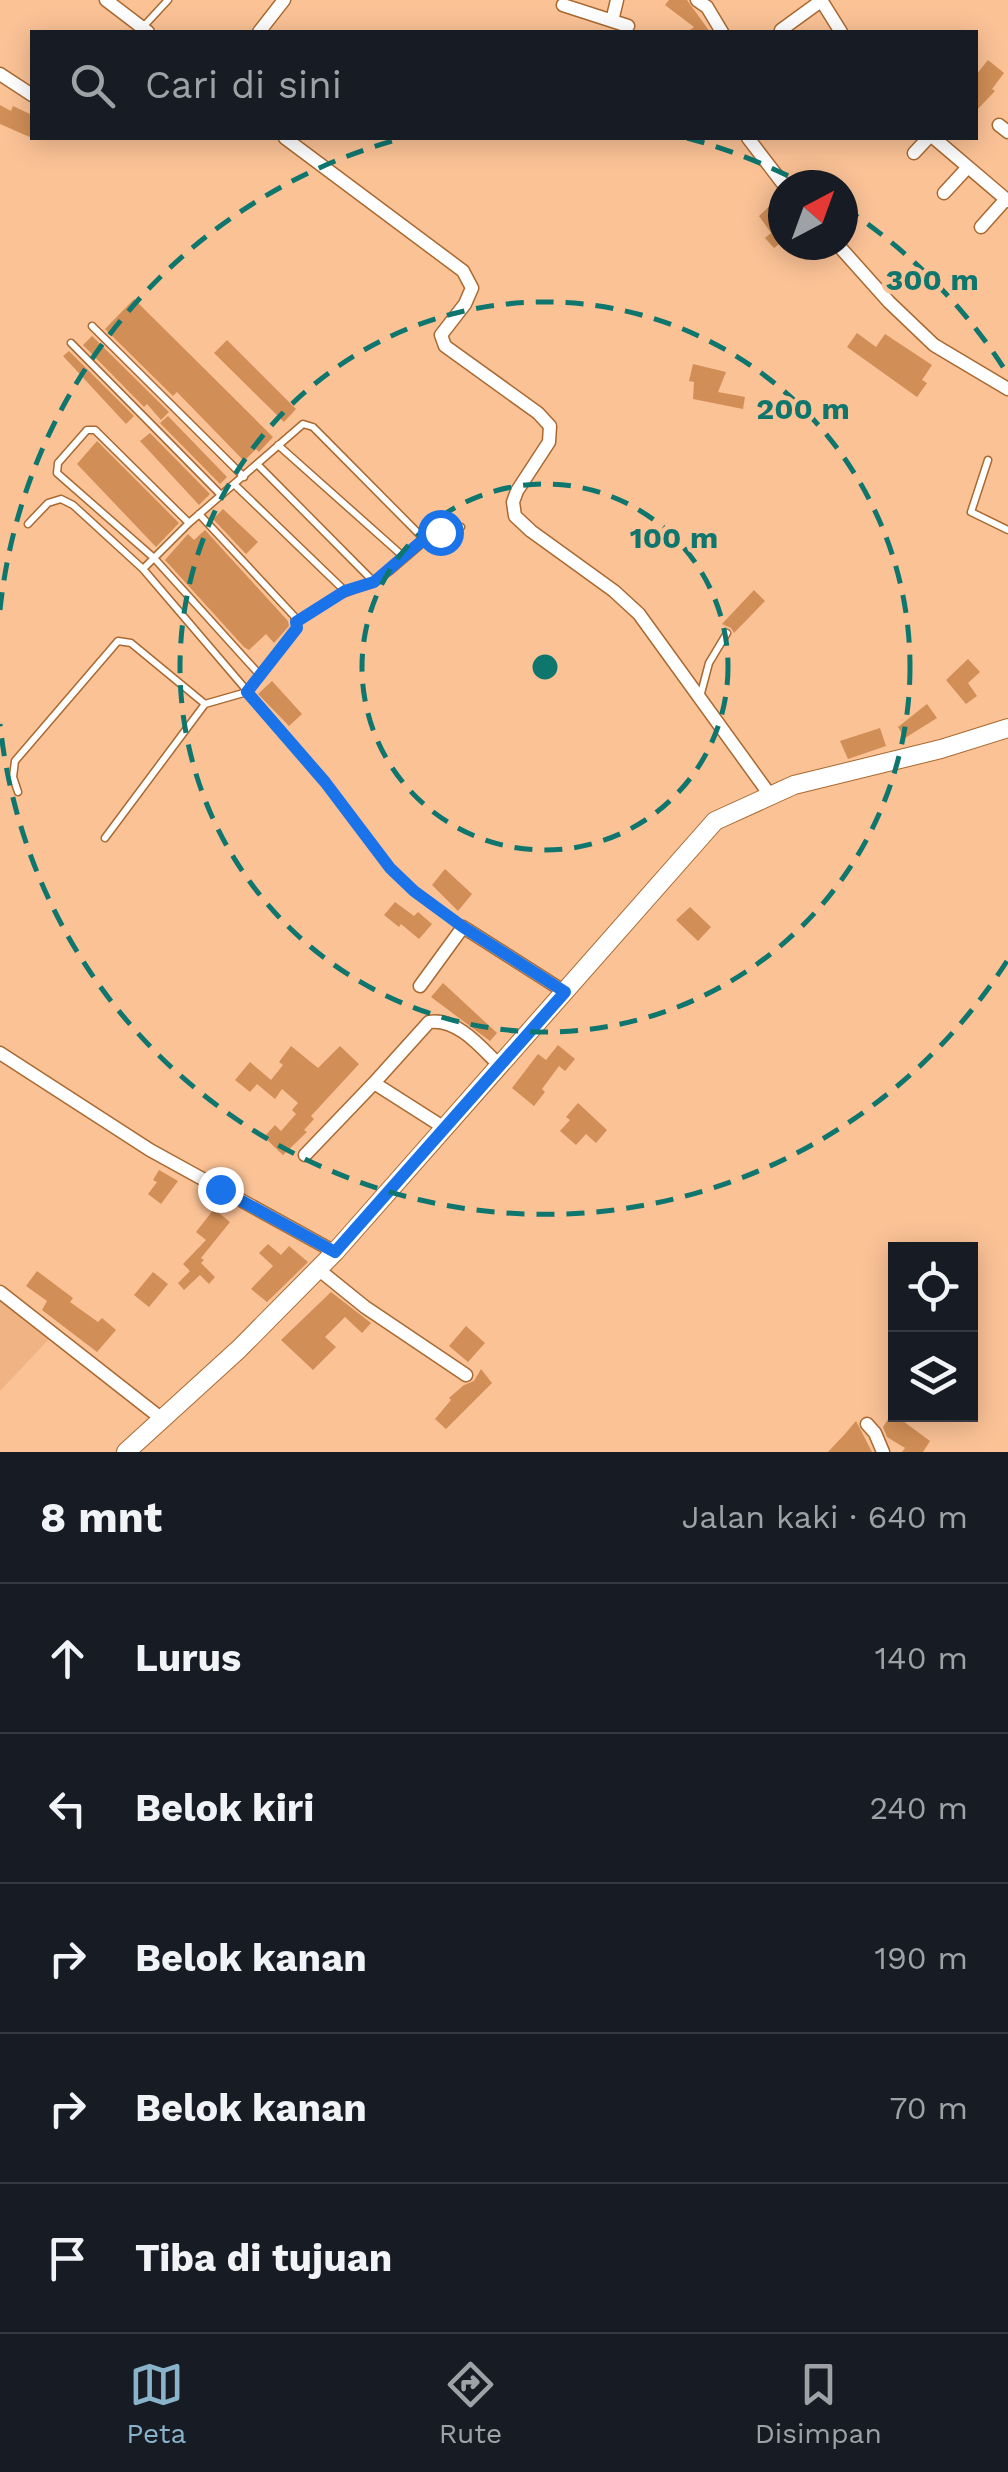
<!DOCTYPE html>
<html lang="id">
<head>
<meta charset="utf-8">
<style>
  :root { --surface:#171b24; --page:#20242c; --text:#f1f3f6; --muted:#9ea1a6; --line:#363941; --accent:#88b3ca }
  body { margin:0; font-family:"Work Sans",sans-serif; background:var(--page); color:var(--text) }
  .controls { position:absolute; right:30px; bottom:30px; display:grid; overflow:hidden; border-radius:0px; box-shadow:0 5px 25px #0003 }
  .controls button { width:90px; height:90px; display:grid; place-items:center; padding:0; border:0; border-bottom:2px solid var(--line); background:var(--surface); color:var(--text); font:50px sans-serif }
  .compass { position:absolute; left:768px; top:170px; width:90px; height:90px; border-radius:50%; background:var(--surface); box-shadow:0 5px 25px #0003; rotate:41deg }
  .stop { position:absolute; width:30px; height:30px; margin:-22px; border:8px solid #1a73e8; border-radius:50%; background:#fff }
  .stop.end { background:#1a73e8; border-color:#fff; box-shadow:0 2px 10px #0008 }
  .list { margin:0; padding:0; list-style:none }
  h2 { display:flex; justify-content:space-between; align-items:center; height:130px; margin:0; padding:0 40px; font-size:42px }
  h2 small { font-size:32px; font-weight:400; color:var(--muted) }
  .list li { display:grid; grid-template-columns:65px 1fr auto; gap:30px; align-items:center; box-sizing:border-box; height:150px; padding:0 40px; border-top:2px solid var(--line) }
  .list b { display:block; font-size:38px; white-space:nowrap }
  .list em { font-size:32px; font-style:normal; color:var(--muted) }
  .icon { flex:none; width:55px; height:55px; fill:none; stroke:currentColor; stroke-width:2; stroke-linecap:round; stroke-linejoin:round }
  .map { position:relative; flex:none; width:1008px; height:1452px; overflow:hidden }
  .search { position:absolute; background:var(--surface); box-shadow:0 5px 25px #0003; left:30px; right:30px; top:30px; height:110px; display:flex; align-items:center; gap:25px; box-sizing:border-box; padding:0 35px; border-radius:0px; color:var(--muted); font-size:38px }
  .sheet { height:880px; background:var(--surface) }
  nav { display:flex; justify-content:space-around; align-items:center; box-sizing:border-box; height:140px; border-top:2px solid var(--line); background:var(--surface); font-size:28px; color:var(--muted) }
  nav a { display:grid; justify-items:center; gap:5px }
  nav .on { color:var(--accent) }
  .map>svg:first-child { display:block }
  .built { fill:#f0b484 }
  .building { fill:#d18e56 }
  .lines { fill:none; stroke-linecap:round; stroke-linejoin:round }
  .lane-casing { stroke:#a96930; stroke-width:9 }
  .street-casing { stroke:#a96930; stroke-width:15 }
  .secondary-casing { stroke:#a96930; stroke-width:20 }
  .lane { stroke:#fff; stroke-width:6 }
  .street { stroke:#fff; stroke-width:12 }
  .secondary { stroke:#fff; stroke-width:18 }
  .route { stroke:#1a73e8; stroke-width:12 }
  .ring { fill:none; stroke:#0f766e; stroke-width:5; stroke-dasharray:18 12 }
  .centre { fill:#0f766e; stroke:#fbc296; stroke-width:5 }
  .ring-label { font-size:30px; text-anchor:middle; font-weight:bold; fill:#0f766e; stroke:#fbc296; stroke-width:9; stroke-linejoin:round; paint-order:stroke }
</style>
</head>
<body>
<div class="map">
<svg width="1008" height="1452" viewBox="0 0 1008 1452">
  <rect width="100%" height="100%" fill="#fbc296"/>
  <!-- built -->
  <path class="built" d="M0 1300 51 1337 0 1391Z"/>
  <!-- building -->
  <path class="building" d="M669 0H687L710 32H687L694 27 665 5Z
    M988 60 1004 73 992 89 995 91 976 111V75Z
    M0 105 11 111 13 106 32 115V138L0 124Z
    M779 197 783 202V241L774 248 765 238 771 233 759 216Z
    M134 299 273 437 259 452 256 449 244 461 177 392 173 396 105 329Z
    M857 333 876 347 885 334 932 365 922 380 927 383 917 397 847 347Z
    M92 336 169 412 161 420 147 404 144 407 83 345Z
    M227 340 296 409 284 422 214 353Z
    M69 351 134 416 126 424 63 356Z
    M693 364 726 372 718 392 745 397 743 409 693 399 694 382 689 381Z
    M168 416 227 477 220 484 160 423Z
    M150 433 210 494 199 505 140 441Z
    M97 441 179 523 156 547 77 464Z
    M223 509 258 542 246 554 213 519Z
    M205 530 288 621 289 626 274 643 266 634 249 650 244 647 165 560 188 534 194 540Z
    M754 590 765 601 734 633 731 628 722 624Z
    M968 659 980 672 968 683 977 696 966 704 946 680Z
    M272 681 302 714 289 726 258 694Z
    M927 704 937 718 905 738 898 727Z
    M880 728 886 746 848 759 840 741Z
    M445 869 472 894 458 911 432 885Z
    M395 902 414 916 418 912 432 924 419 939 401 924 399 927 384 915Z
    M690 907 711 927 698 941 676 920Z
    M443 983 497 1033 490 1041 431 997Z
    M558 1045 575 1059 565 1071 559 1066 542 1089 545 1092 534 1106 512 1088 538 1054 546 1060Z
    M291 1046 318 1068 340 1046 359 1064 311 1116 314 1119 304 1130 307 1132 283 1155 264 1137 275 1125 281 1131 296 1114 292 1110 298 1103 282 1089 275 1099 257 1084 250 1092 235 1080 250 1062 271 1080 283 1065 279 1062Z
    M578 1103 607 1130 596 1143 586 1134 576 1145 560 1131 570 1120 566 1117Z
    M159 1170 178 1181 161 1204 148 1194 157 1182 153 1180Z
    M214 1209 230 1222 201 1258 204 1260 201 1263 215 1277 209 1284 200 1275 184 1290 178 1283 190 1271 183 1264 206 1240 196 1232Z
    M268 1244 281 1255 289 1246 308 1262 267 1302 251 1289 273 1266 259 1253Z
    M37 1271 73 1298 70 1302 98 1322 102 1318 116 1330 97 1352 42 1310 47 1301 26 1286Z
    M153 1272 168 1284 149 1307 134 1295Z
    M331 1292 371 1323 362 1333 345 1317 325 1337 336 1347 313 1370 281 1340Z
    M466 1326 485 1343 468 1362 449 1346Z
    M481 1369 492 1383 446 1429 435 1419 451 1400 449 1398 464 1385 474 1381Z
    M892 1413 930 1441 923 1452H902L905 1448 887 1437 883 1427Z
    M856 1421 872 1452H828L844 1435Z"/>
  <g class="lines">
    <defs>
      <path id="lane" d="M143 27 168 0
        M92 326 244 477
        M71 343 221 495
        M278 445 405 558
        M988 460 971 512 1008 530
        M258 465 374 582
        M235 485 345 591
        M189 523 95 430H87L58 463 57 473 154 558 259 674
        M28 524 48 503 61 499 73 505 143 569 325 782 390 869 424 899 462 926
        M143 569 189 523 303 424 313 427 424 539
        M296 622 332 598 374 582 390 571 432 535 461 527
        M700 697 709 663 727 633
        M18 792 13 777 15 761 118 641 131 643 205 704 247 692 297 627 294 616 199 514
        M105 838 205 704"/>
      <path id="street" d="M106 0 148 32
        M697 0 707 7 722 32
        M821 0 841 32
        M563 5 628 26
        M612 21 617 0
        M781 30 821 1
        M259 32 284 0
        M0 74 32 95
        M999 125 1008 132
        M285 138 463 271 472 288 465 304 441 335 445 346 538 413 550 426 549 442 517 491 513 502 515 516 531 531 614 591 639 614 770 795
        M748 138 784 185
        M934 138 1008 201
        M914 153 928 138
        M944 193 968 167
        M981 227 1006 199
        M838 245 889 302 934 345 1008 389
        M420 986 463 927 565 992
        M0 1053 150 1150 335 1252
        M443 1127 374 1083 429 1022C457 1018 480 1046 498 1064
        M305 1155 374 1083
        M318 1269 365 1307 466 1375
        M0 1292 162 1419
        M867 1424 875 1433 883 1452"/>
      <path id="secondary" d="M126 1452 239 1349 335 1252 715 821 794 785 941 749 1008 728"/>
    </defs>
    <!-- lane casing -->
    <use href="#lane" class="lane-casing"/>
    <!-- street casing -->
    <use href="#street" class="street-casing"/>
    <!-- secondary casing -->
    <use href="#secondary" class="secondary-casing"/>
    <!-- lane -->
    <use href="#lane" class="lane"/>
    <!-- street -->
    <use href="#street" class="street"/>
    <!-- secondary -->
    <use href="#secondary" class="secondary"/>
  </g>
  <g class="lines">
    <!-- route -->
    <path class="route" d="M220 1189 335 1252 565 992 463 927 414 891 390 868 325 782 247 692 297 628 296 622 345 591 374 582 424 539 440 532"/>
  </g>
  <!-- distance rings -->
  <g class="ring">
    <circle cx="545" cy="667" r="183"/>
    <circle cx="545" cy="667" r="365"/>
    <path d="M1007 961A548 548 0 0 1 0 724M0 610A548 548 0 0 1 403 138M687 138A548 548 0 0 1 802 183M843 207A548 548 0 0 1 1007 373"/>
  </g>
  <circle cx="545" cy="667" r="15" class="centre"/>
  <g class="ring-label">
    <text x="932" y="290">300 m</text>
    <text x="803" y="419">200 m</text>
    <text x="674" y="548">100 m</text>
  </g>
</svg>
<div class="controls">
<button><svg class="icon" aria-label="locate" viewBox="0 0 24 24"><circle cx="12" cy="12" r="6"/><path d="M12 2v4M12 18v4M2 12h4M18 12h4"/></svg></button>
<button><svg class="icon" aria-label="layers" viewBox="0 0 24 24"><path d="M12 4l9 5-9 5-9-5zM3 14l9 5 9-5"/></svg></button>
</div>
<svg class="compass" viewBox="-18 -18 36 36"><path d="M0-13l5 13h-10z" fill="#e53935"/><path d="M0 13l5-13h-10z" fill="#9ea1a6"/></svg>
<div class="stop" style="left:440px;top:532px"></div>
<div class="stop end" style="left:220px;top:1189px"></div>
<div class="search"><svg class="icon" aria-label="search" viewBox="0 0 24 24"><circle cx="10" cy="10" r="6"/><path d="M15 15l6 6"/></svg>Cari di sini</div>
</div>
<section class="sheet">
<h2>8 mnt<small>Jalan kaki · 640 m</small></h2>
<ul class="list">
<li><svg class="icon" aria-label="ahead" viewBox="0 0 24 24"><path d="M12 20V5M6 11l6-6 6 6"/></svg><div><b>Lurus</b></div><em>140 m</em></li>
<li><svg class="icon" aria-label="left" viewBox="0 0 24 24"><path d="M17 20v-9H6M10 6l-5 5 5 5"/></svg><div><b>Belok kiri</b></div><em>240 m</em></li>
<li><svg class="icon" aria-label="right" viewBox="0 0 24 24"><path d="M7 20v-9h11M14 6l5 5-5 5"/></svg><div><b>Belok kanan</b></div><em>190 m</em></li>
<li><svg class="icon" aria-label="right" viewBox="0 0 24 24"><path d="M7 20v-9h11M14 6l5 5-5 5"/></svg><div><b>Belok kanan</b></div><em>70 m</em></li>
<li><svg class="icon" aria-label="arrive" viewBox="0 0 24 24"><path d="M6 21V4h12l-3 4 3 4H6"/></svg><div><b>Tiba di tujuan</b></div></li>
</ul>
</section>
<nav>
<a class="on"><svg class="icon" aria-label="map" viewBox="0 0 24 24"><path d="M3 6l6-2 6 2 6-2v14l-6 2-6-2-6 2zM9 4v14M15 6v14"/></svg>Peta</a>
<a><svg class="icon" aria-label="directions" viewBox="0 0 24 24"><path d="M12 3l9 9-9 9-9-9zM9 14v-3h6M13 9l2 2-2 2"/></svg>Rute</a>
<a><svg class="icon" aria-label="saved" viewBox="0 0 24 24"><path d="M7 4h10v16l-5-4-5 4z"/></svg>Disimpan</a>
</nav>
</body>
</html>
